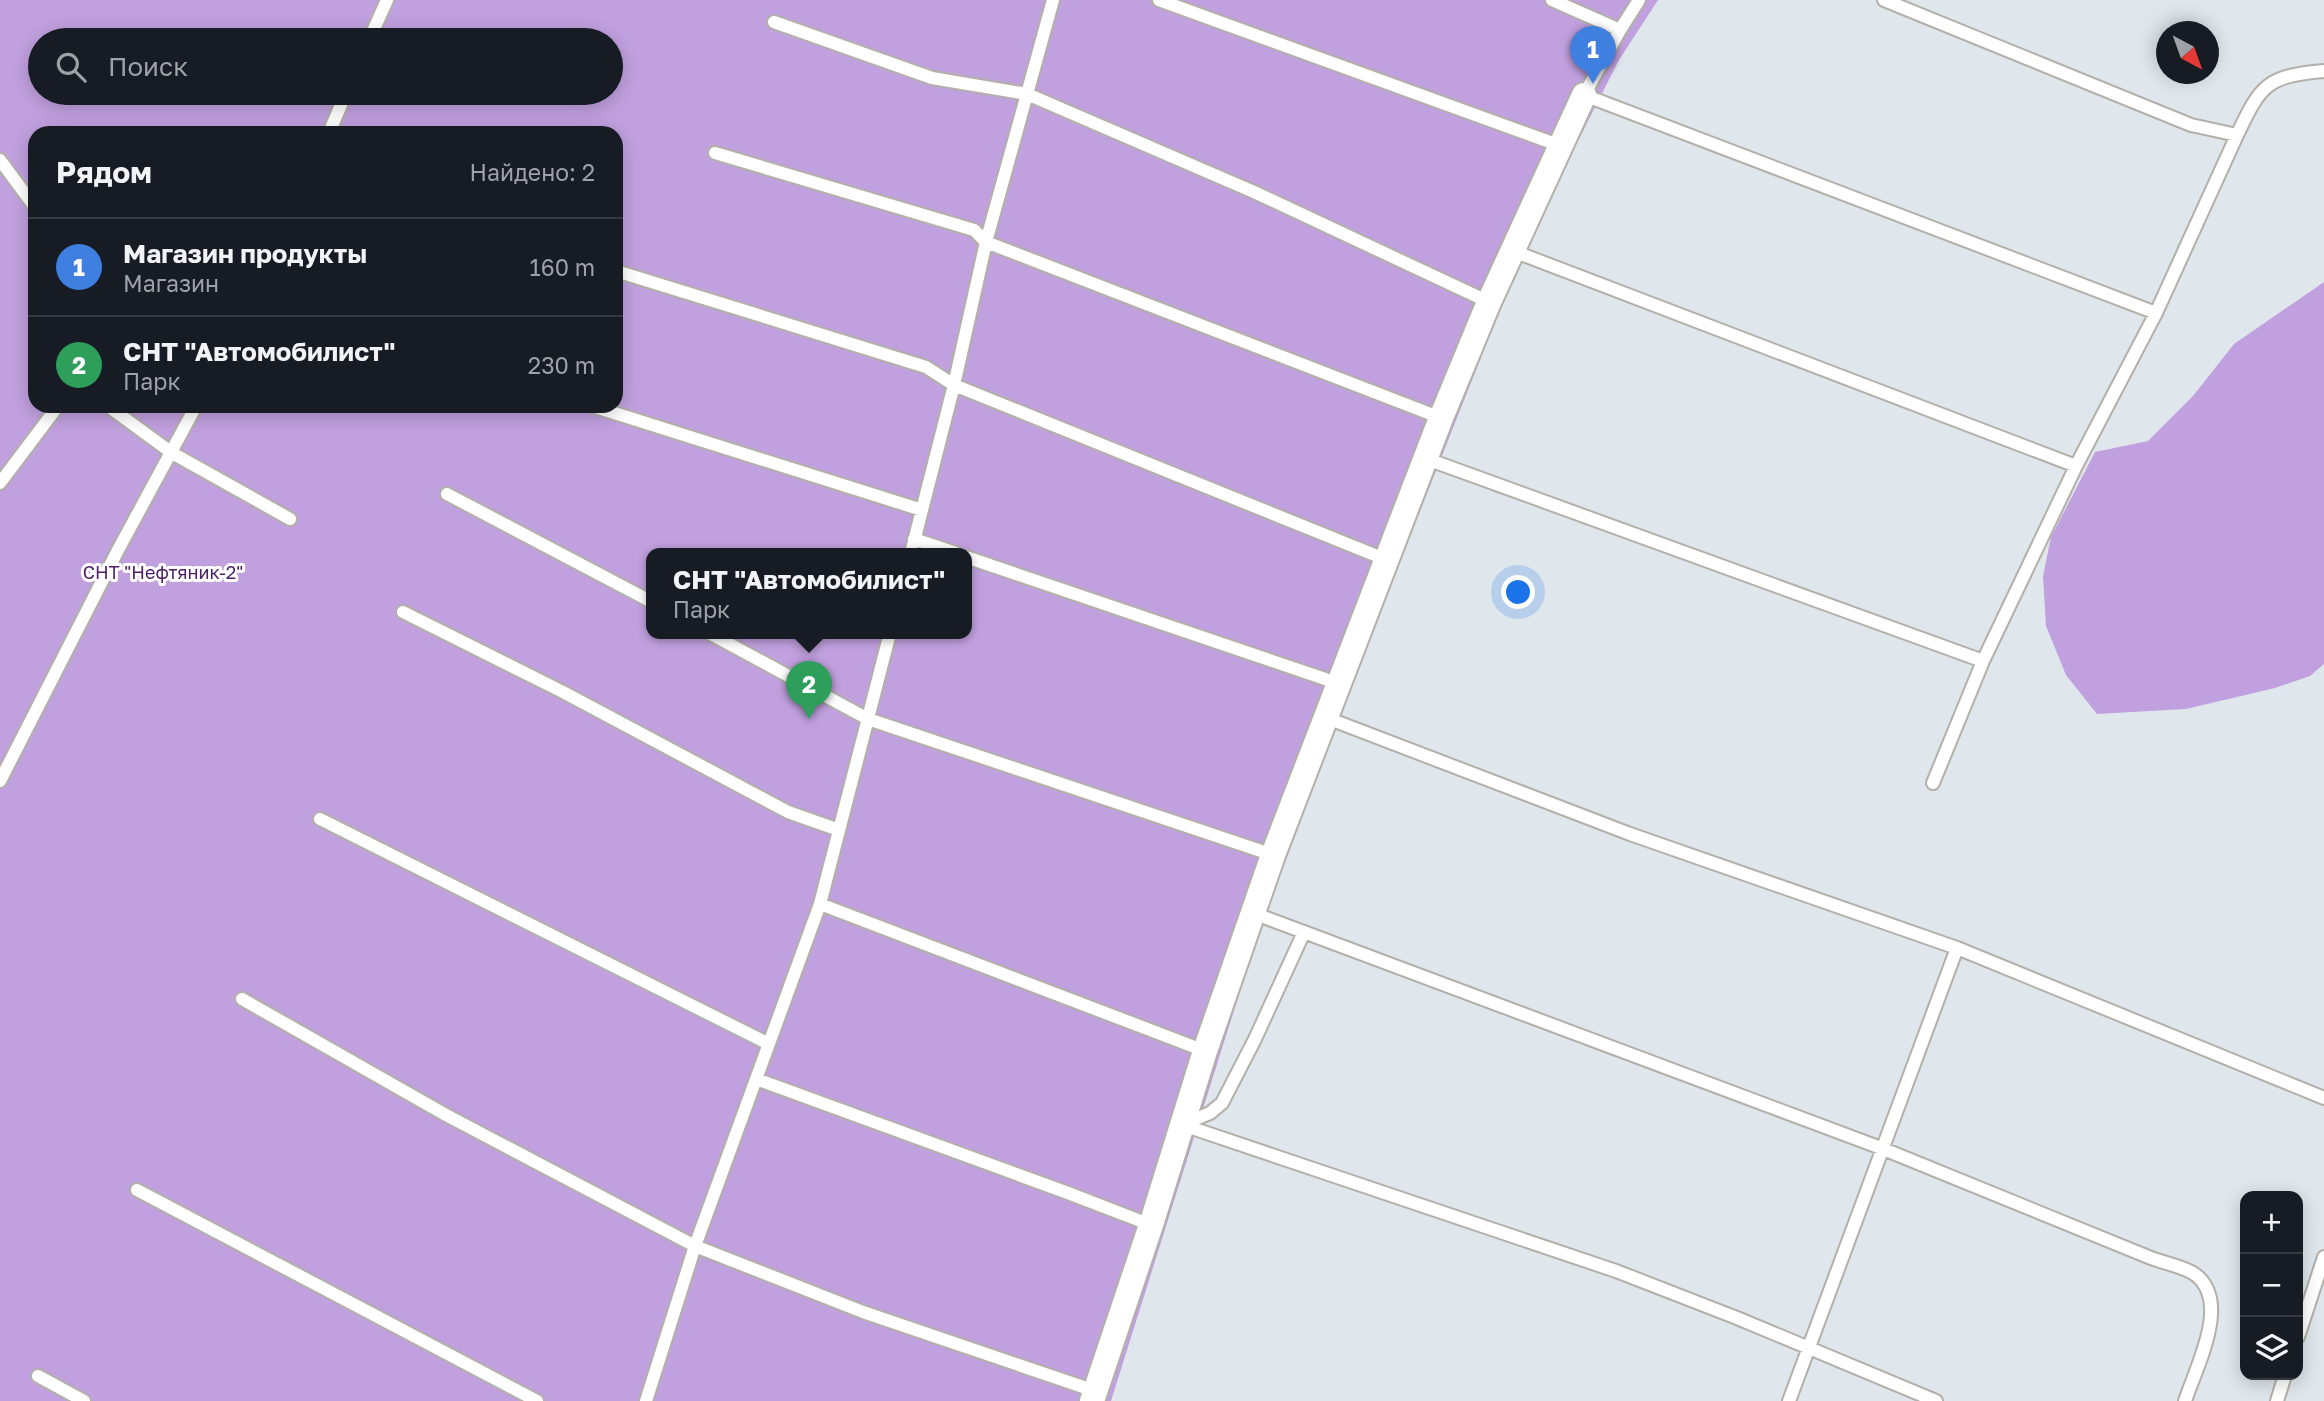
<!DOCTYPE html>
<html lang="ru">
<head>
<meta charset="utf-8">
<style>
  :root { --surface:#171b24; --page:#242831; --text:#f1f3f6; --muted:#9ea1a6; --line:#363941; --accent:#ea580c }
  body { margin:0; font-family:"Golos Text",sans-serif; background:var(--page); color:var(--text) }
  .controls { position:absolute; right:21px; bottom:21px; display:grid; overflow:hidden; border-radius:14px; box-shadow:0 4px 18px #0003 }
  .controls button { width:63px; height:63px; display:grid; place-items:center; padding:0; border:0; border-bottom:2px solid var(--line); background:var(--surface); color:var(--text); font:35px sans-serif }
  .compass { position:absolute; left:2156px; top:21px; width:63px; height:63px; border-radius:50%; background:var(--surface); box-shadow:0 4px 18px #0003; rotate:139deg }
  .you { position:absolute; left:1519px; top:593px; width:24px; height:24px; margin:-18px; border:5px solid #fff; border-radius:50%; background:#1a73e8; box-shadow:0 0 0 10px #1a73e833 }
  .badge { display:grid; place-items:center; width:46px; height:46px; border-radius:50%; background:var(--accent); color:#fff; font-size:23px; font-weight:700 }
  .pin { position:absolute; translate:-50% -58px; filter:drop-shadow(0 2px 4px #0008) }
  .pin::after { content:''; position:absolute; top:37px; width:24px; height:21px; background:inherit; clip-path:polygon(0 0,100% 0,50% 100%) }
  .popup { position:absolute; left:646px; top:548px; width:326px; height:91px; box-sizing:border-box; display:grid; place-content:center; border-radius:14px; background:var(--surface); filter:drop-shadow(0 2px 5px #0005); font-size:23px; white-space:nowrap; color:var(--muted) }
  .popup b { font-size:26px; color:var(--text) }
  .popup::after { content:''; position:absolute; left:50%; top:100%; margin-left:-14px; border:14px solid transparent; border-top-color:var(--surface) }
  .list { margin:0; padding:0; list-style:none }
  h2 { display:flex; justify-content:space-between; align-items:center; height:91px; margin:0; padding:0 28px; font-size:30px }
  h2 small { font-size:23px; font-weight:400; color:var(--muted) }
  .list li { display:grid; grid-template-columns:46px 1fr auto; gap:21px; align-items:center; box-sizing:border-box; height:98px; padding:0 28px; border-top:2px solid var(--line) }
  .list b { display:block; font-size:26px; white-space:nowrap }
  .list p { margin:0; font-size:23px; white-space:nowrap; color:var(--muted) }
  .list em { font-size:23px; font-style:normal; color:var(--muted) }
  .icon { flex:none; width:38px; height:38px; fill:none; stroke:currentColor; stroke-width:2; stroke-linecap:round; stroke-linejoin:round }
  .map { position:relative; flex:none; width:2324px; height:1401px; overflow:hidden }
  .search { position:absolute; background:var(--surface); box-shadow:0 4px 18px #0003; left:28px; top:28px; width:595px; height:77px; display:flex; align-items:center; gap:18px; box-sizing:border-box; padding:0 24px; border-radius:38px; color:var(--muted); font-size:26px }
  .panel { position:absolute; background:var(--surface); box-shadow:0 4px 18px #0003; left:28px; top:126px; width:595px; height:287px; border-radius:21px }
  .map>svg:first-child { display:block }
  .green { fill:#c1a0df; fill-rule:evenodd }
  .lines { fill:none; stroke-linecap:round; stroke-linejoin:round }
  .service-casing { stroke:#b3b0a9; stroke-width:16 }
  .minor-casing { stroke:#b3b0a9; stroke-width:28 }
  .service { stroke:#fff; stroke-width:12 }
  .minor { stroke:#fff; stroke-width:24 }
  .labels { text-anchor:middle; stroke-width:6; stroke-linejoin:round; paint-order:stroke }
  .park-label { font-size:18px; fill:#4d2065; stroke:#fff }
</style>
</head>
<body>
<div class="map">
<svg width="2324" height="1401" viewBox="0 0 2324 1401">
  <rect width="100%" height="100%" fill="#dfe7ec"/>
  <!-- green -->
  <path class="green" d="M0 0H1658L1619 60 1528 239 1281 861 1111 1401H0ZM40 40H611V93H40ZM35 133H616V406H35ZM652 553H966V633H652Z
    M2324 282V664L2310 676 2275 688 2186 709 2097 714 2066 675 2046 626 2043 576 2051 537 2095 452 2148 441 2193 396 2234 344Z"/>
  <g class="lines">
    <defs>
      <path id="service" d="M1159 0 1561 146
        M1552 0 1620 30
        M1639 0 1620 30 1584 95 2156 313
        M1884 0 2191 125 2237 135C2261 85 2266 76 2324 71
        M774 22 932 78 1027 94 1254 192 1489 302
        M369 40 387 0
        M329 133 346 93
        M715 153 974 230 986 242 1441 418
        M0 160 35 207
        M1513 251 2076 466
        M616 271 926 367 954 385 1387 560
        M108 406 172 453 290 519
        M592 406 922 510
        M1427 459 1983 661
        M0 483 58 406
        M447 494 652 602
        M914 539 956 553
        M911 553 954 385 986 242 1053 0
        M966 557 1340 684
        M403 612 563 692 788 812 839 830
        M709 633 868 719 1273 855
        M1327 718 1630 834 1957 948 2324 1098
        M0 781 118 550 196 406
        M1933 783 1983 661 2076 466 2156 313 2237 135
        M320 819 769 1044
        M820 904 1205 1051
        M1253 913 1881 1148 2151 1258C2164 1263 2181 1266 2193 1273 2233 1299 2196 1367 2185 1401
        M242 999 446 1115 695 1246 863 1312 1095 1391
        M756 1079 1068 1193 1151 1225
        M1183 1124 1210 1113 1222 1103 1255 1039 1304 932
        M1183 1125 1616 1271 1737 1318 1936 1401
        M137 1190 537 1401
        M2298 1337 2324 1257
        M38 1376 84 1401
        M646 1401 695 1246 820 904 890 633
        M1789 1401 1957 948
        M2277 1401 2285 1375"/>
      <path id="minor" d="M1092 1401 1151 1225 1205 1051 1273 855 1441 418 1489 302 1584 95"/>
    </defs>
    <!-- service casing -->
    <use href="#service" class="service-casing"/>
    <!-- minor casing -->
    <use href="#minor" class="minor-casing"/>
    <!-- service -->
    <use href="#service" class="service"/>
    <!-- minor -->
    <use href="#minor" class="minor"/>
  </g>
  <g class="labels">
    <!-- park labels -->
    <g class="park-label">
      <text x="163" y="579">СНТ "Нефтяник-2"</text>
    </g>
  </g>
</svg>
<div class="controls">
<button>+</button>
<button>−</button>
<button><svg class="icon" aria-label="layers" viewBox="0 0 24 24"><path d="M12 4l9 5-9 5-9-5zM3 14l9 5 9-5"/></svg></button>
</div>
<svg class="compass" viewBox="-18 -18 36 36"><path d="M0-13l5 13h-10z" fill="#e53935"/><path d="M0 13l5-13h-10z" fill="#9ea1a6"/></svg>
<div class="you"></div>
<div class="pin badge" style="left:1593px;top:84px;background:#3f7fe0">1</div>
<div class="pin badge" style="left:809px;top:719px;background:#2e9e5b">2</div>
<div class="popup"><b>СНТ &quot;Автомобилист&quot;</b>Парк</div>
<div class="search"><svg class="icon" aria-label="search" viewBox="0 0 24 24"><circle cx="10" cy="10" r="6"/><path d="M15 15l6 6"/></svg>Поиск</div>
<section class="panel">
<h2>Рядом<small>Найдено: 2</small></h2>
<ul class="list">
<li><span class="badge" style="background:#3f7fe0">1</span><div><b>Магазин продукты</b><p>Магазин</p></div><em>160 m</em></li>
<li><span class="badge" style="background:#2e9e5b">2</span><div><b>СНТ &quot;Автомобилист&quot;</b><p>Парк</p></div><em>230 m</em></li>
</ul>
</section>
</div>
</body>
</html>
